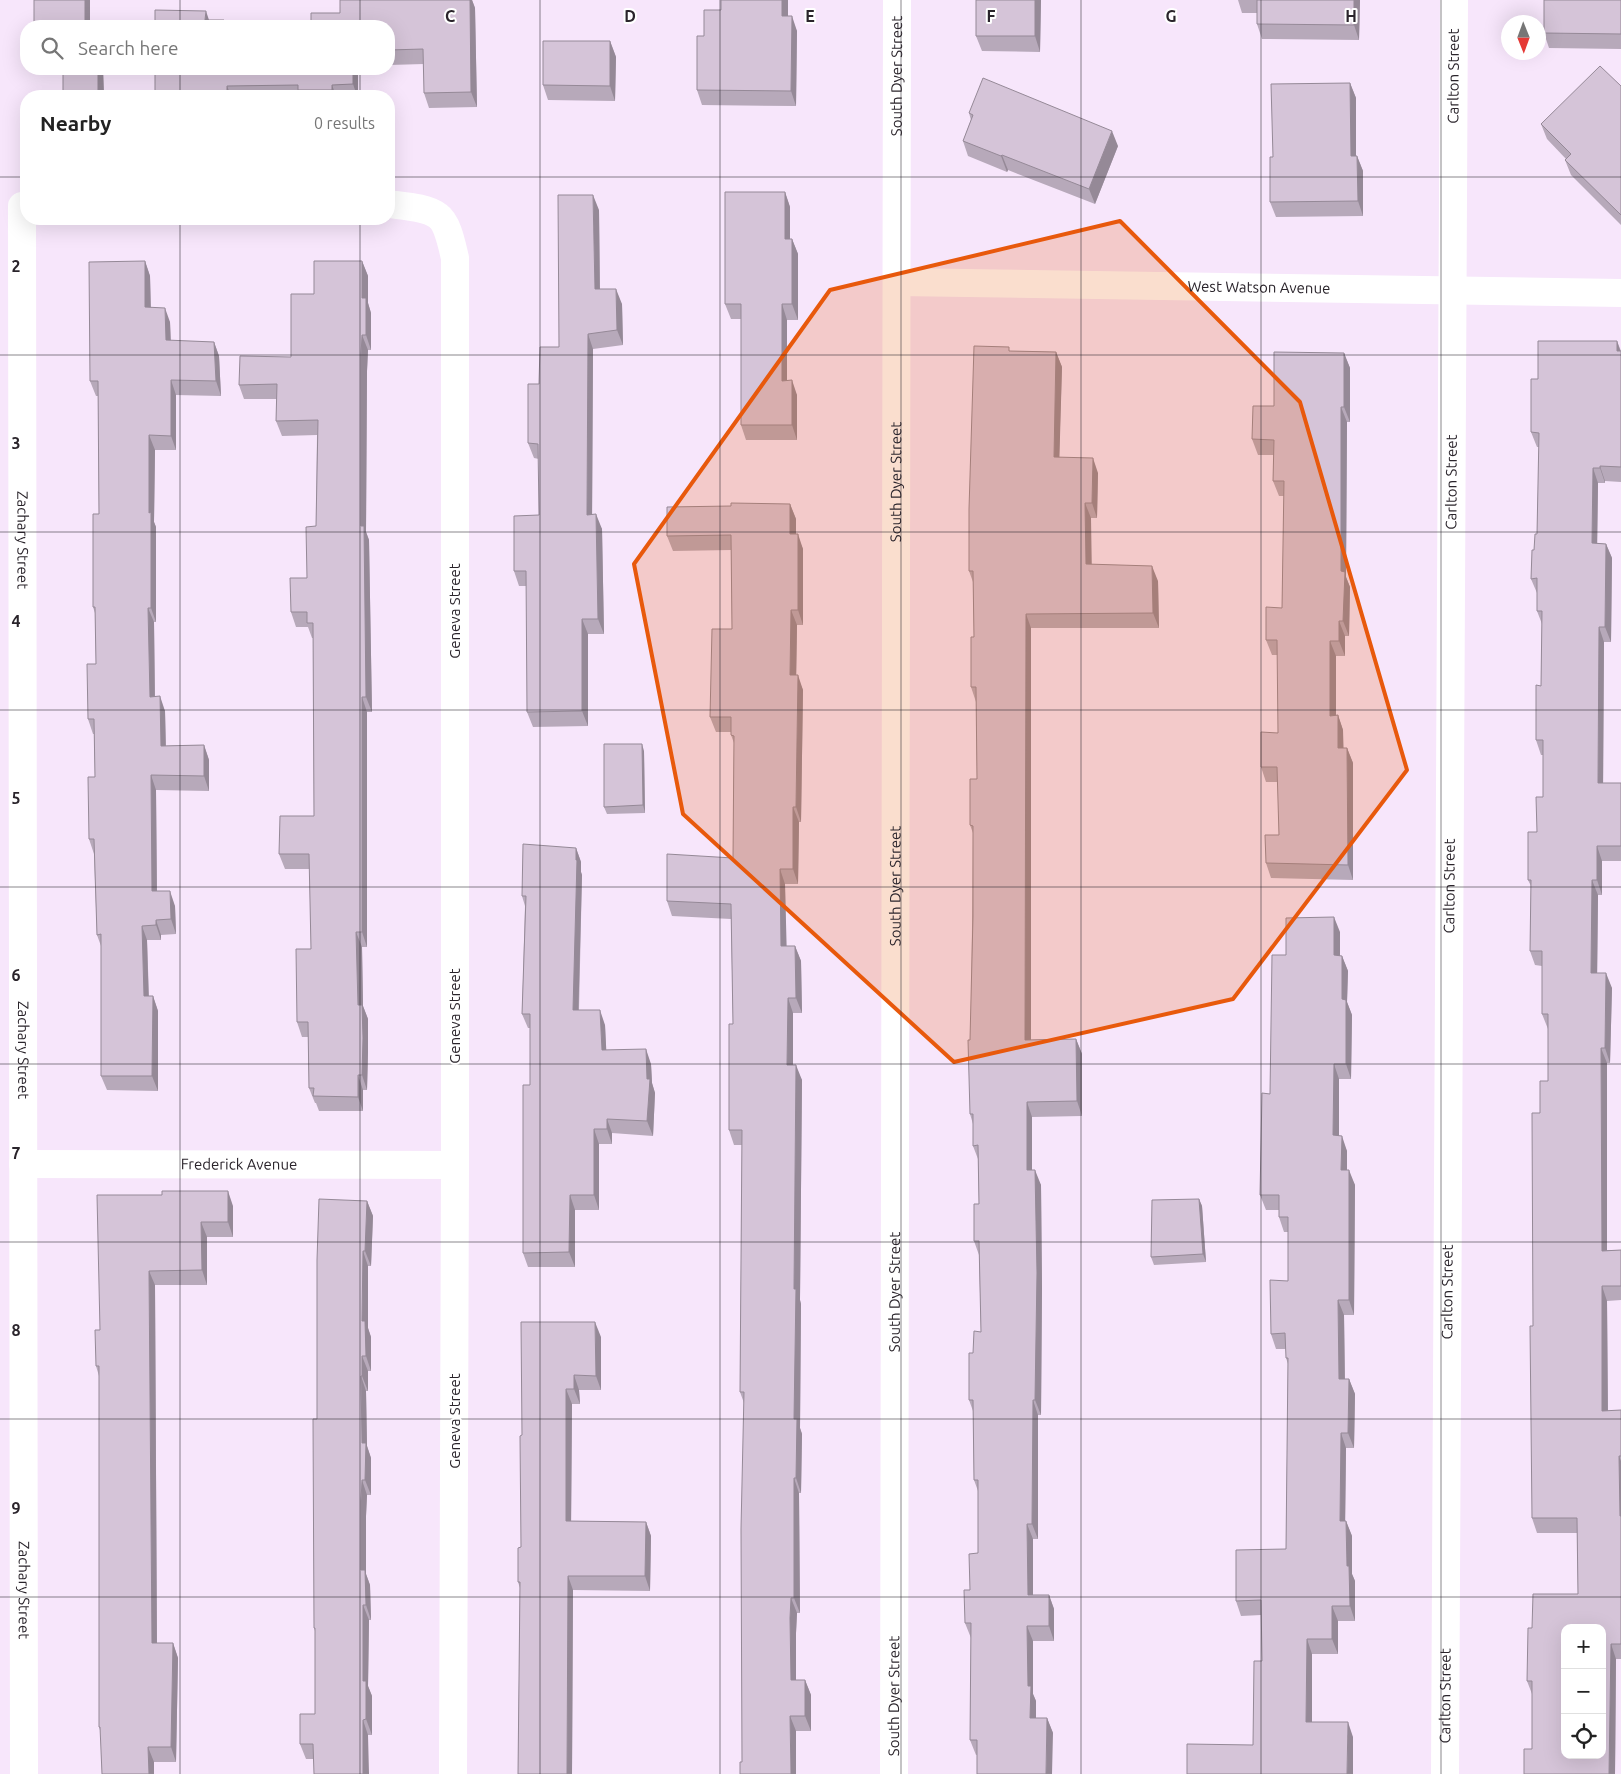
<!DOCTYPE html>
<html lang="en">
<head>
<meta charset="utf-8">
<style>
  :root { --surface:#fff; --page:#f6f6f6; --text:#222; --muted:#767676; --line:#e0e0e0 }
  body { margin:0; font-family:Ubuntu,sans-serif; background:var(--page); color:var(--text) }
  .controls { position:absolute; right:15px; bottom:15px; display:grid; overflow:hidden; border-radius:10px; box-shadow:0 5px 20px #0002 }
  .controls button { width:45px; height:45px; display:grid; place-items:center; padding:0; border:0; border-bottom:1px solid var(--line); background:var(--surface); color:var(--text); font:25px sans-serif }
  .compass { position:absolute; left:1501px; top:15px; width:45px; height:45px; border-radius:50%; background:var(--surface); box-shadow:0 5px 20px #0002; rotate:179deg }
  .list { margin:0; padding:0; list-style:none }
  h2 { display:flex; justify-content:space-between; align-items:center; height:65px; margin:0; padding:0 20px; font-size:21px }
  h2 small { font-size:16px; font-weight:400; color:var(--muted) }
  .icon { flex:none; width:28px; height:28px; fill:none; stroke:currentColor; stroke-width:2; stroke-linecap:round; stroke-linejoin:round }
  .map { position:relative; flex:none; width:1621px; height:1774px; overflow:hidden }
  .search { position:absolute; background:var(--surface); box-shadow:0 5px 20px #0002; left:20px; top:20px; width:375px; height:55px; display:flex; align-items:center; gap:12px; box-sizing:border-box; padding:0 18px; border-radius:20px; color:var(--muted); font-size:19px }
  .panel { position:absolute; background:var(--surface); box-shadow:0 5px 20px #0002; left:20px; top:90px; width:375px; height:135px; border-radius:20px }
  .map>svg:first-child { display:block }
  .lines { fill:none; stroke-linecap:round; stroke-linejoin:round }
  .minor { stroke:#fff; stroke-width:28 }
  .wall { fill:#b7a9ba }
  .shaded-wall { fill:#958997 }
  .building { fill:#d5c4d8; stroke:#958997; fill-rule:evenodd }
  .marked { fill:#e8590c; fill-opacity:0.2; stroke:#e8590c; stroke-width:4; stroke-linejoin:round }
  .grid { fill:none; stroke:#2a242b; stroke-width:1; stroke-opacity:0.55 }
  .labels { text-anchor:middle; stroke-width:4; stroke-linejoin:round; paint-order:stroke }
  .street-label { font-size:15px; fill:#2a242b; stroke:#fff }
  .grid-label { font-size:16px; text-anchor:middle; font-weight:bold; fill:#2a242b; stroke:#fff; stroke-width:4; stroke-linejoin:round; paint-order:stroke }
</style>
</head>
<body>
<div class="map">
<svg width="1621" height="1774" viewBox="0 0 1621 1774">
  <rect width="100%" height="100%" fill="#f7e6fb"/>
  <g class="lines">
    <!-- minor -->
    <g class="minor">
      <path d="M389 204C403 206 427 207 438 216 448 223 452 246 455 258V1165L453 1774"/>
      <path id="s1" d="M22 206 24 1774"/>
      <path id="s2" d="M897 282 1621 293"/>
      <path id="s3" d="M23 1164 455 1165"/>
      <path id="s4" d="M894 1774 897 0"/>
      <path id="s5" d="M1445 1774 1454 0"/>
    </g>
  </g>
  <!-- wall -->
  <path class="wall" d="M340 0H472L475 8 477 107 429 108 424 93V64L389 65V26L340 13Z
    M788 0V16L797 31 796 106 702 105 697 90 704 36 721 10Z
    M1041 0 1040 52 982 51 976 36Z
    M1238 0H1360L1359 40 1262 39 1257 24V13H1242Z
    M1621 0V49L1549 48 1544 33Z
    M610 41 616 57 615 101 548 100 543 85Z
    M38 69H103L104 96H64L63 93V73H40Z
    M155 69H358V96H157L155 92Z
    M1350 83 1356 98V156H1357L1363 171V216L1276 217 1270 202Z
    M1621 86V225L1571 175 1565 160 1566 159 1547 139 1541 124Z
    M969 113 1118 146 1095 204 1008 170 1007 172 968 156 963 141 971 120Z
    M785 192 790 207V239H792L798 254V320H787V380L797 395V440H746L741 425V319H731L725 304Z
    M599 210 600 289 622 304 623 345 593 349 592 514 602 529 604 634H588V726L533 727 527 712V586H519L514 571 539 515V459L534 458 528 443 539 384 559 347Z
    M145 261 150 276 151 307 170 322 171 341 214 342 219 356 221 396 176 395V450H155L154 522 156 527V622H154L155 697 165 711 166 746 204 745 209 760V791L156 790 157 891 175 906 176 934 161 935V940H147L149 996H153L158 1011V1091L107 1090 101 1076V946L97 935 94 854 89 839 95 777 94 734H93L88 719 96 664 95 613 93 607 99 514 98 396H96L90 381Z
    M362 261 368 276V303L371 313V350H368L367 371 366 532 369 540 372 712H367V947H362L363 1006 368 1019V1052L367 1090H363V1111H319L316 1103H315L309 1088 308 1037H302L297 1022 311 949 310 869H285L279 854 314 816 313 638H312L308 627H296L291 612 307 578 316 526 317 435 282 436 276 421 277 399H244L239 385 291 357 314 294Z
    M1617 341 1621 351V482L1605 481V483H1598L1597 543 1606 544 1612 558 1611 642H1604L1603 783H1621V861H1602V895H1598L1597 973 1612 988 1610 1063H1607V1250H1621V1300L1607 1301 1608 1411 1621 1410V1659H1616L1615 1774H1524L1532 1749V1694L1527 1681 1532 1628 1578 1594 1577 1533H1537L1532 1518 1533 1326 1540 1113 1548 1081V1029L1542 1014V966L1535 965 1530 951 1531 886 1528 880 1543 797V755H1541L1536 740 1541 686 1542 624 1537 611V593L1531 579 1534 550 1537 534 1539 447H1537L1531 432 1538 379Z
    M1011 351 1056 352 1062 367 1059 457 1098 473 1097 518H1091V565L1158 581 1159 628H1031V1040L1076 1039 1082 1054V1116L1032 1117V1170L1041 1185 1042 1287 1041 1415H1038V1539H1033V1595H1049L1054 1609V1641H1033V1694L1036 1701V1718H1047L1053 1733 976 1755 970 1740 971 1638 965 1623 970 1590 978 1553V1491L974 1480 973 1411 969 1400 973 1353 981 1332 979 1255 974 1241 979 1204 978 1159 973 1146V1124L970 1114 973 833 970 825 977 779 976 702 971 687 974 637 973 582 969 571Z
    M1344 353 1350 368V422H1347L1346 577 1350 587 1349 636H1345V656H1336V715H1338L1343 730V748H1347L1353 763V880L1271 878 1266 863 1279 835 1278 782H1266L1261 767 1278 733V655H1272L1266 640 1282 608 1284 496H1279L1273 481 1274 455H1258L1252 439 1274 406Z
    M790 504 796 519V534L803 549V625H797L796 675 803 690 801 822H799L798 884H785L786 946H795L801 961 802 1013H793V1065L802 1080 800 1300 801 1304 800 1428 802 1434 801 1493H799L800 1613H797L796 1633V1680H805L811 1695V1731H796L742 1762 744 1403 740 1392 742 1145H734L729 1130 733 1024 731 919 672 916 667 901 733 858 734 743 731 735V732H716L710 717 732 629 731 550 673 551 667 536 731 506Z
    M644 751 645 813 607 814 604 807Z
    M576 848 581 862V872L582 875 579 1010 605 1025 606 1050 651 1064 652 1083 655 1093 653 1136 612 1133V1144H599V1210H575V1267H528L523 1253 530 1085V1028H528L522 1014 525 906 522 896Z
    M1340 932V956H1342L1348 971 1347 1002 1352 1015 1351 1079H1339V1136L1347 1151V1170L1355 1185 1354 1315H1344L1345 1379H1349L1355 1394 1354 1448H1346L1345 1521H1346L1352 1536V1574L1355 1581V1621H1338V1654H1312V1722L1353 1737 1253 1745 1262 1661 1261 1615 1241 1616 1236 1601 1286 1549 1288 1364 1286 1358V1349H1276L1271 1334 1288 1281V1232H1284L1279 1217V1210H1266L1260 1195 1286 955Z
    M162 1195 233 1206V1237H207V1285H155L157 1643H173L178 1658 176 1762H154V1774H102L101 1733 99 1727V1376L96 1366 100 1330Z
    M1199 1199 1202 1206 1206 1262 1154 1265 1151 1257Z
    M367 1201 373 1216 371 1266H368V1328L371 1337V1371H368V1391H366L367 1446 371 1458V1495H367L366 1516V1574L370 1585 371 1620H369L368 1686 372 1696V1735H368L314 1759H306L300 1744 315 1714V1631L314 1628 317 1419Z
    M601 1337V1390H579L580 1404H572L571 1521 646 1522 651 1536 650 1591 573 1590 572 1774H518L520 1588 518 1582 521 1547 522 1435Z"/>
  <!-- shaded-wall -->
  <path class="shaded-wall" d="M85 0H90V26H85Z
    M467 0H472L475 8 477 107 471 92Z
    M782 0H788V30L782 16Z
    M1035 0H1041L1040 52 1035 36Z
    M1354 0H1360L1359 40 1354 25Z
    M206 11 211 26 205 20Z
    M792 16 797 31 796 106 791 91Z
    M610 41 616 57 615 101 610 86Z
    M98 69H103L104 96H100L98 93Z
    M353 69H358V96H357L353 84Z
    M1350 83 1356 98V171L1351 156Z
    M332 85 336 96H334L332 90Z
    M227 86 231 96H229L227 93Z
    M1112 131 1118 146 1095 204 1089 189Z
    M1002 155 1008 170 1007 172 1001 156Z
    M1357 156 1363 171V216L1358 201Z
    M785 192 790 207V254L785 239Z
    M593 195 599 210 600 304 595 289Z
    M792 239 798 254V320L792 304Z
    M145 261 150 276 151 322 145 307Z
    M362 261 368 276V303L371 313V350L366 335 362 298Z
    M616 289 622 304 623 345 617 330Z
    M782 304 787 320V396L782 381Z
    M165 308 170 322 171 355 166 340Z
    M588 334 593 349 592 530 587 515Z
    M362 335 368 350 367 371 366 532 369 540 372 712 366 697 361 526V356Z
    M1617 341 1621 353 1617 351Z
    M214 342 219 356 221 396 216 381Z
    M1056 352 1062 367 1059 472 1054 457Z
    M1344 353 1350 368V422L1344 407Z
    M171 380 176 395V450L171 436Z
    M792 380 797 395V440L792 425Z
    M1341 407 1347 422 1346 577 1350 587 1349 636 1343 621 1341 571Z
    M149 435 155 450 154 522 156 527V622L151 608 149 513Z
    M1093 458 1098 473 1097 518 1092 503Z
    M1600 466 1605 481V483L1600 468Z
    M1593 468 1598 483 1597 558 1592 543Z
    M1085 503 1091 518 1092 579 1086 564Z
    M790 504 796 519V548L790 534Z
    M596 514 602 529 604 634 598 619Z
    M798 534 803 549V625L798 610Z
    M1606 544 1612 558 1611 642 1605 627Z
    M1152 566 1158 581 1159 628 1153 613Z
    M148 608 154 622 155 711 150 697Z
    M791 610 797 625 796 690 790 675Z
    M1026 614 1031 628V1055L1025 1040Z
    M582 619 588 634V726L582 711Z
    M1339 621 1345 636V656L1339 641Z
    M1599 627 1604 642 1603 798 1598 783Z
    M1330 641 1336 656V731L1330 716Z
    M798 675 803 690 801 822 796 807Z
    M160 696 165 711 166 761 161 746Z
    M362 697 367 712V947L362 932Z
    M1338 715 1343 730 1344 763 1338 748Z
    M642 744 644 751 645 813 643 805Z
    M204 745 209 760V791L204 776Z
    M1347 748 1353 763V880L1348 865Z
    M151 775 156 790 157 906 152 891Z
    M793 807 799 822 798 884 793 869Z
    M1597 846 1602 861V895L1597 880Z
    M576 848 581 862V872L582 875 578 1025 573 1010Z
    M780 869 785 884 787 961 781 946Z
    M1592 880 1598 895 1597 988 1591 973Z
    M170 891 175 906 176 934 171 919Z
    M1334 917 1340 932V970L1334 955Z
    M156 920 161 935V940L156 925Z
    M142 926 147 940 149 1011 144 996Z
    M356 932 362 947 363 1006 368 1019V1052L367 1090 362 1075 358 1005Z
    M795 946 801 961 802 1013 796 998Z
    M1342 956 1348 971 1347 1002 1352 1015 1351 1079 1346 1064 1342 999Z
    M1606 973 1612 988 1610 1063 1605 1048Z
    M153 996 158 1011V1091L152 1076Z
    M788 998 793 1013V1080L787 1065Z
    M600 1010 605 1025 607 1064 602 1050Z
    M1076 1039 1082 1054V1116L1077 1101Z
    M1601 1048 1607 1063V1265L1602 1251Z
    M646 1049 651 1064 652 1083 655 1093 653 1136 647 1121Z
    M1334 1064 1339 1079V1150L1333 1135Z
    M796 1065 802 1080 800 1300 801 1304 800 1428 802 1434 801 1493 796 1478 794 1419V1289Z
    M358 1075 363 1090V1111L358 1097Z
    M1027 1102 1032 1117V1185L1027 1170Z
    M607 1119 612 1133V1144L607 1129Z
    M594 1129 599 1144V1210L594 1195Z
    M1342 1136 1347 1151V1185L1341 1170Z
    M1035 1170 1041 1185 1042 1287 1041 1415 1035 1400Z
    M1349 1170 1355 1185 1354 1315 1349 1300Z
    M228 1191 233 1206V1237L228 1222Z
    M570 1195 575 1210V1267L569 1252Z
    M1199 1199 1202 1206 1206 1262 1203 1254Z
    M367 1201 373 1216 371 1266 365 1251Z
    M201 1222 207 1237V1285L202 1270Z
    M363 1251 368 1266V1328L371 1337V1371L366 1356 362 1321Z
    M149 1271 155 1285 157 1658 152 1643Z
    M1602 1286 1607 1301 1608 1426 1602 1411Z
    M1338 1300 1344 1315 1345 1394 1339 1379Z
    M595 1322 601 1337V1390L596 1376Z
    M362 1356 368 1371V1391L362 1376Z
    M574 1375 579 1390 580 1404 574 1389Z
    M361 1376 366 1391 367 1446 371 1458V1495L365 1480 362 1443Z
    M1349 1379 1355 1394 1354 1448 1348 1433Z
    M566 1389 572 1404 571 1536 566 1521Z
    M1033 1400 1038 1415V1539L1032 1524Z
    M1341 1433 1346 1448 1345 1536 1340 1521Z
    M1619 1456 1621 1461V1519L1620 1516Z
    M794 1478 799 1493 800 1613 794 1598Z
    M362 1480 367 1495 366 1516V1574L370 1585 371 1620 366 1605 361 1570V1501Z
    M1346 1521 1352 1536V1574L1355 1581V1621L1350 1606 1347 1566Z
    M646 1522 651 1536 650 1591 645 1576Z
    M1027 1524 1033 1539V1610L1028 1595Z
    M568 1576 573 1590 572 1774H567Z
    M1049 1595 1054 1609V1641L1049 1626Z
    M791 1598 797 1613 796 1633V1695L791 1680 790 1618Z
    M363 1605 369 1620 368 1686 372 1696V1735L366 1719 363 1681Z
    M1332 1606 1338 1621V1654L1332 1639Z
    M1027 1626 1033 1641V1694L1036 1701V1733L1030 1718 1028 1686Z
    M1307 1639 1312 1654V1737L1306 1722Z
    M173 1643 178 1658 176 1762 171 1747Z
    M1611 1644 1616 1659 1615 1774H1609Z
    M805 1680 811 1695V1731L805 1716Z
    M790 1716 796 1731V1774H791Z
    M1047 1718 1053 1733 1052 1774H1046Z
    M363 1720 368 1735 369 1774H363Z
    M1348 1722 1353 1737V1774H1347Z
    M148 1747 154 1762V1774H149Z"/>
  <!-- building -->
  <path class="building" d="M34 0H85V26H34Z
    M340 0H470L471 92 424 93 423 49 389 50V26H311V13H340Z
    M721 0H782V16H792L791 91 697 90V36H704V10H721Z
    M976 0H1035V36H976Z
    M1257 0H1354V25L1257 24Z
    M1544 0H1621V34L1544 33Z
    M155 10 206 11 205 20H224V26H155Z
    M543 41H610V86L543 85Z
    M1600 66 1621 86V215L1565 160 1571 154 1541 124Z
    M63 69H98V93H63Z
    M155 69H353V84L332 85V90H298V85L227 86V93L155 92Z
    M983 78 1112 131 1089 189 1002 155 1001 156 963 141 973 115 969 113Z
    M1350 83 1351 156H1357L1358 201 1270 202V157H1273L1271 84Z
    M725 192H785V239H792V304H782V381L792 380V425H741V304H725Z
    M558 195H593L595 289H616L617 330 588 334 587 515 596 514 598 619H582V711L527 712 526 571H514V516L539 515 538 444 528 443V384H539L540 347H559Z
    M145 261V307L165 308 166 340 214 342 216 381 171 380V436L149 435V513L151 512V608H148L150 697 160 696 161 746 204 745V776L151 775 152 891H170L171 919 156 920V925L142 926 144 996H153L152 1076H101V934L97 935 94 839H89L88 777H95L94 719H88L87 664H96L95 607H93V514H99L98 381H90L89 262Z
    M314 261H362V298H366V335H362L361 356V526H364L366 697H362V932H356L358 1005H362L363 1038 362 1075H358V1097L313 1096 314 1088H309L308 1022H297L296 949H311L309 854H279L280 816H314L313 623H307V612H291L290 578H307L306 527 316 526 318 420 276 421 277 384 239 385 240 356 291 357V294H314Z
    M1538 341H1617V351H1621V467L1600 466V468H1593L1592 543 1606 544 1605 627H1599L1598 783H1621V846H1597V880H1592L1591 973H1606L1605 1048H1601L1602 1251 1621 1250V1286H1602V1411L1621 1410V1456H1619L1620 1516H1621V1644H1611L1609 1774H1524V1749H1532V1681H1527L1528 1628H1532L1533 1594H1578L1577 1518H1532L1530 1326H1533L1532 1113H1540V1081H1548V1014H1542V951H1530L1531 880H1528V832H1537L1536 797H1543V740H1536V685L1541 686 1542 611H1537V578L1531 579 1532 550H1534L1535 534H1537L1539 433 1531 432V379H1538ZM1565 1628H1602V1755H1565Z
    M974 346 1009 347V351L1056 352 1054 457 1093 458 1092 503H1085L1086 564 1152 566 1153 613 1026 614 1025 1040 1076 1039 1077 1101 1027 1102V1170H1035L1037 1273 1035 1400H1033L1032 1524H1027L1028 1595H1049V1626H1027L1028 1686H1031L1030 1718H1047L1046 1774H977V1740H970L971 1623H965L964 1590H970L969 1554 978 1553V1480H974L973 1400H969V1353H973L974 1331 981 1332 979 1241H974V1204H979L978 1145 973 1146V1114H970L968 1040H970L973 916V826L970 825V779H977L976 687H971V637H974L973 571H969V509Z
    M1274 352 1344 353V407H1341V571L1345 572 1343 621H1339V641H1330V716L1338 715V748H1347L1348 865 1266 863 1265 835H1279L1277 767H1261V732L1278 733 1277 640H1266V607L1282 608 1284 481H1273L1274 440 1252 439 1253 406H1274Z
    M731 503 790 504V534H798V610H791L790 675H798L796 807H793V869H780L781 946H795L796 998H788L787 1065H796L794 1289H796L794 1419H797L796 1478H794V1598H791L790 1618 791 1680H805V1716H790L791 1774H740V1762H742L741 1529 744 1392H740L742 1130H729V1024H733L731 904 667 901V854L733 858 734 736 731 735V717H710L712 629H732L731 535 667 536V507L731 506Z
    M604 744H642L643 805 604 807Z
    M523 844 576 848V860H577L573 1010H600L602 1050 646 1049 647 1079H650L647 1121 607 1119V1129H594V1195H570L569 1252 523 1253V1085H530V1014H522L526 896H522Z
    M1334 917V955L1342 956V999L1346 1000V1064H1334L1333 1135 1342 1136 1341 1170H1349V1300H1338L1339 1379H1349L1348 1433H1341L1340 1521H1346L1347 1566H1349L1350 1606H1332V1639H1307L1306 1722H1348L1347 1774H1187V1744L1253 1745 1254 1661H1262L1261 1600 1236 1601V1550L1286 1549 1288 1358H1286L1285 1333 1271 1334 1270 1280 1288 1281V1217H1279V1195H1260L1262 1093 1270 1094 1272 955H1286V918Z
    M162 1191H228V1222H201L202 1270 149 1271 152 1643H173L171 1747H148L149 1774H102L100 1727H99V1366H96L95 1330H100L97 1195H162Z
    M319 1199 367 1201 365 1251H363L362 1321H365L366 1356H362V1376H361L362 1443H366L365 1480H362L361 1501V1570H365L366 1605H363V1681H366V1719L363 1720V1774H314L313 1744H300V1714H315V1628H314L313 1419H317V1260Z
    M1199 1199 1203 1254 1151 1257 1152 1200Z
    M521 1322H595L596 1376 574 1375V1389H566V1521L646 1522 645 1576H568L567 1774H518L520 1582H518V1548L521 1547 520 1436 522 1435Z"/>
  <!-- marked area -->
  <path class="marked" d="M1120 221 1300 402 1407 770 1233 999 954 1062 683 814 634 564 830 290Z"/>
  <!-- grid -->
  <path class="grid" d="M180 0V26M360 0V26M540 0V1774M720 0V1774M901 0V1774M1081 0V1774M1261 0V1774M1441 0V1774M180 69V96M360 69V96M0 177H26M389 177H1621M180 219V1774M360 219V1774M0 355H1621M0 532H1621M0 710H1621M0 887H1621M0 1064H1621M0 1242H1621M0 1419H1621M0 1597H1621"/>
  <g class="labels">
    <!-- street labels -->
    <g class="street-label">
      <text dy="5" stroke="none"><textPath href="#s4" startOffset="1698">South Dyer Street</textPath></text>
      <text dy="5" stroke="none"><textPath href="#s5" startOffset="1698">Carlton Street</textPath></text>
      <text dy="5" stroke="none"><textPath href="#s2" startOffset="362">West Watson Avenue</textPath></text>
      <text dy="5" stroke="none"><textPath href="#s4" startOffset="1292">South Dyer Street</textPath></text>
      <text dy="5" stroke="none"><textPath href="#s5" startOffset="1292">Carlton Street</textPath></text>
      <text dy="5" stroke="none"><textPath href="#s1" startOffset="334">Zachary Street</textPath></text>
      <text transform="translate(455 611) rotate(-90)" y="5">Geneva Street</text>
      <text dy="5" stroke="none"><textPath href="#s4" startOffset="888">South Dyer Street</textPath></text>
      <text dy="5" stroke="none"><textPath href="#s5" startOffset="888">Carlton Street</textPath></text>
      <text transform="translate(455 1016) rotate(-90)" y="5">Geneva Street</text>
      <text dy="5" stroke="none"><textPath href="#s1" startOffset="844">Zachary Street</textPath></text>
      <text dy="5" stroke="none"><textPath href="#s3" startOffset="216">Frederick Avenue</textPath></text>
      <text dy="5" stroke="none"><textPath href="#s4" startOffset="482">South Dyer Street</textPath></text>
      <text dy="5" stroke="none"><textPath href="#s5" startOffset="482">Carlton Street</textPath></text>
      <text transform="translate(455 1421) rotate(-90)" y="5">Geneva Street</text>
      <text dy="5" stroke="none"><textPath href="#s1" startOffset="1384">Zachary Street</textPath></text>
      <text dy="5" stroke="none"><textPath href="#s4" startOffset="78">South Dyer Street</textPath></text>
      <text dy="5" stroke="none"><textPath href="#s5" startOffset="78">Carlton Street</textPath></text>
    </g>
  </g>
  <g class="grid-label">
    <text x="450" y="22">C</text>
    <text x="630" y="22">D</text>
    <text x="810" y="22">E</text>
    <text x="991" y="22">F</text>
    <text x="1171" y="22">G</text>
    <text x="1351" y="22">H</text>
    <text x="16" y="272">2</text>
    <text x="16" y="449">3</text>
    <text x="16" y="627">4</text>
    <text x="16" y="804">5</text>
    <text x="16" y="981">6</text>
    <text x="16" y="1159">7</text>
    <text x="16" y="1336">8</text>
    <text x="16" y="1514">9</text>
  </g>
</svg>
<div class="controls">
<button>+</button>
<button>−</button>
<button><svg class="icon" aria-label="locate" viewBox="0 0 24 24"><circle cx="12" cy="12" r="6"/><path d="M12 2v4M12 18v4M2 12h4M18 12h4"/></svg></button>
</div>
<svg class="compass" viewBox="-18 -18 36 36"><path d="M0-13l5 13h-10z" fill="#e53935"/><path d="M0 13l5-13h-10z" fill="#767676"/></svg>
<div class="search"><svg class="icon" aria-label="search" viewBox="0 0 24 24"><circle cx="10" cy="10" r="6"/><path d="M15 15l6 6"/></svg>Search here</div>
<section class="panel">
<h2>Nearby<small>0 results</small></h2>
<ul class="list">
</ul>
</section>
</div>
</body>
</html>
